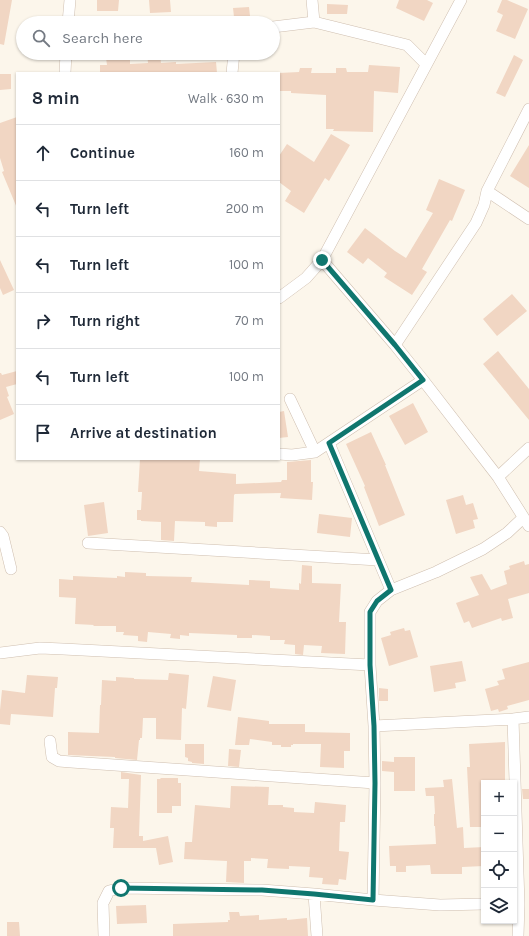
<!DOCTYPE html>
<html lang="en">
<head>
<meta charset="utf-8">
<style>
  :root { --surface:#fff; --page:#f6f6f7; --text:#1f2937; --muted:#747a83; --line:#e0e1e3 }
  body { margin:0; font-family:Karla,sans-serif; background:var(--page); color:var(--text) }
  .controls { position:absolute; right:12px; bottom:12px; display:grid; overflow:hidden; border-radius:0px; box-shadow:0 1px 3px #0004 }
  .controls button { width:36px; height:36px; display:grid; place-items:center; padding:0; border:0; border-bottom:1px solid var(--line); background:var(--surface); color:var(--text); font:20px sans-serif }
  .stop { position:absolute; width:12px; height:12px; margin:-9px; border:3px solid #0f766e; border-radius:50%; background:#fff }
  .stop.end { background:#0f766e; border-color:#fff; box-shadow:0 1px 4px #0008 }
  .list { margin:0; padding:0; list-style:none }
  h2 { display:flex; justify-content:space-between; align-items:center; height:52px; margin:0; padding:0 16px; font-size:17px }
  h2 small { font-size:13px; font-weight:400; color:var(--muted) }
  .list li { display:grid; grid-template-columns:26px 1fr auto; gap:12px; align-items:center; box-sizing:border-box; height:56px; padding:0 16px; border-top:1px solid var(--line) }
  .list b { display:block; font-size:15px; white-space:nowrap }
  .list em { font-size:13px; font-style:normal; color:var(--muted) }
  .icon { flex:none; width:22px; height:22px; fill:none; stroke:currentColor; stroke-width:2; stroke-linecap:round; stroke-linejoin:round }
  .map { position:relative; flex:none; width:529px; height:936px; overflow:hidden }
  .search { position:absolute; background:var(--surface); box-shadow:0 1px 3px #0004; left:16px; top:16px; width:264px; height:44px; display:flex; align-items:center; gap:10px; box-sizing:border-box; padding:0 14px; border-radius:22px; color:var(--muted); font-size:15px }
  .panel { position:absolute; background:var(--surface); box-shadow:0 1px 3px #0004; left:16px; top:72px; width:264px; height:388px; border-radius:0px }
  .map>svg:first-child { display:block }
  .building { fill:#f1d6c3 }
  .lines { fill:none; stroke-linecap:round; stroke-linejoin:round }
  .minor-casing { stroke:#cfbfb0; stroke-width:12 }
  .minor { stroke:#fff; stroke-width:11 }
  .route { stroke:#0f766e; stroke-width:5 }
</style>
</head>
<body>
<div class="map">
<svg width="529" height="936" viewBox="0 0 529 936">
  <rect width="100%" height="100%" fill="#fcf6eb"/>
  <!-- building -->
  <path class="building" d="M0 0H12L4 45 0 44Z
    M97 0H119L118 11H97Z
    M149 0H170L171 12 150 13Z
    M399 0H427L433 3 424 21 396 8Z
    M502 0H507L528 9 515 39 496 31 503 15 497 12Z
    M327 4 348 5 347 14H327Z
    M249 7 250 16 234 17 233 8Z
    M147 53H160L161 63 176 62V64L216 62 217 73H100V65H107L106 58 130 56V64L148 63Z
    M514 55 523 60 505 97 496 93Z
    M369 65 400 67 398 93 374 91 373 132 333 131 334 129H326V95L291 93V91H279V73L299 72 300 68H312L311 73H336V68H346L347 72H368Z
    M0 74H11V89L0 90Z
    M17 117V208L2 172 4 171 0 158V123Z
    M331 134 350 145 329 181 325 178 304 213 285 201 291 191 279 182V156L287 144 314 162Z
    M529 145V188L510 176Z
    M439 179 465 190 452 221 450 220 422 269 427 272 412 295 384 277 387 273 368 258 363 264 347 252 365 228 395 251 406 258 433 213 426 210Z
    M0 260 14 290 3 295 0 288Z
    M512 294 527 311 497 336 483 319Z
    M498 351 529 389V420L483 364Z
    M17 371V384L6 387 9 396 7 397 14 414 0 420V373H1L2 375Z
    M413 403 428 432 405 445 389 416Z
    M284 411 288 437 279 438V412Z
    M371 432 386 465H385L405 515 379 526 364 487 365 486 346 444Z
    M140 459H200L199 471 236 474V484L281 482 282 480H287V462L311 460V482H313L312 500 280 498 281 493 235 494 234 495 233 522H217V527L205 526V522L175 521 174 541 161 540V522L141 521V520H137V510H141L142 492H138Z
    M463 495 466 505 473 503 478 519 473 520 475 528 456 534 446 500Z
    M104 502 108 533 88 536 84 505Z
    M319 514 352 518 350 537 317 533Z
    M524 561 525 565 529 564V593L508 599 513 618 502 621 501 618 472 628 469 621 464 623 456 603 479 595 470 577 482 574 491 590 507 584 504 571 510 569 509 566Z
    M302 565 312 566V583L341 584 339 622H346L345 654 321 653 322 646 304 645 303 655 295 654V645L284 644 285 640H270V636L252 635V638H237V635L189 633V636L180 635V639L170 638 171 634 148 632 147 642 138 641V636L123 635 124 632H116V626H93L94 625 75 624 76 598 59 597V579L73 580V576L117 578V576L125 577V572L146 573V576L192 577 191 582 249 585V580L270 581V588L299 590V583L301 584Z
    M404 628 405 631 410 630 418 657 389 666 381 638 391 635 390 632Z
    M462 661 466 681 455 683 456 688 434 692 430 666Z
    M529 662V700L507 706 508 709 499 712 498 709 491 711 485 689 499 685 497 681 505 679 502 669Z
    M169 673 189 675 186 709 182 708 181 740 156 739V718H143L142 738H140V740H139L137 760 115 758V757L68 755V732L99 733 100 705H101L102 680 116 681V677L134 678V679L168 680Z
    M27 675 58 677 57 688H55L53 717 11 714 10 725 0 724V710L2 690 25 693Z
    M213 676 236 680 231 711 207 707Z
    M379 688 388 689V701H379Z
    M238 717 269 721V724H305V732L350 733V751H344V768L320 767 321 744H293V745H291V747H281V745H272V742L250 739 249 745H235Z
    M505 742V781H494V783H484V827H470L467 767H470L469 744Z
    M185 744H204V764L192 763V762L188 761V758L185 757Z
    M229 749 241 750 239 767 228 766Z
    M394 757H415V791H394V772L382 771V761L394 762Z
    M121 772 141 775 139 836H143V841L168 836 173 862 159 865 156 848H113L114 828H110L111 807 128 808 129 779H121Z
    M161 778H178V783H181V806H172V813H157V779H160Z
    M452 779 457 828 463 827 464 848 484 847V866L462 867V874H431L430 865 406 866V872H396V866H390L389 846 436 844 435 826H434V814H435L434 796H426L425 788 444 787 443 780Z
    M231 786 269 787 268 805H283V807L294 808V812L314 813 315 802 346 805 345 822H340L339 851 349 852 346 880 339 879 338 885 322 884 323 878 309 877 310 867 289 866V869L267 868 268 859 251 858V861H244V883L226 882 227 861 184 859 185 842H192L195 805 230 808Z
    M522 789H529V799H523Z
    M146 905 147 923 117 924 116 906Z
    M229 912H239L240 916 259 915V920L287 918V920L307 918 308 936H173V924L228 922V920H230Z
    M7 922H19L20 936H7Z"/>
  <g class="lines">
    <defs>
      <path id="minor" d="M312 0 314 22
        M68 23 70 0
        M273 27 314 22 407 45 426 64
        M65 73 66 53
        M232 73 234 53
        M487 191 529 219
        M322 260 395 345 423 380 498 477 529 526
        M279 298 306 278 322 260 461 0
        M395 345 476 223 484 205 487 191 529 109
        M290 399 315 452
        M329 443 391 590
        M279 454 292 455 315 452 423 380
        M498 477 529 448
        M0 532 3 536 11 569
        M88 543 378 560
        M0 653 40 648 63 649 370 665
        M513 719 519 904 518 936
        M374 726 513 719 529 717
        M50 741 52 757 59 761 71 762 375 783
        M314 894 317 936
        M373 900 375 783 374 726 370 665V612L377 601 391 590 436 572 483 549 507 533 523 518
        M104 936 103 903 109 891 121 888 262 890 314 894 373 900 440 905 484 904"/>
    </defs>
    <!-- minor casing -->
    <use href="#minor" class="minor-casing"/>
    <!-- minor -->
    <use href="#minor" class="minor"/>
  </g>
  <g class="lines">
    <!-- route -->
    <path class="route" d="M121 888 262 890 314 894 373 900 375 783 374 726 370 665V612L377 601 391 590 329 443 423 380 395 345 322 260"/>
  </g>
</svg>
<div class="controls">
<button>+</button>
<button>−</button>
<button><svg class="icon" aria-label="locate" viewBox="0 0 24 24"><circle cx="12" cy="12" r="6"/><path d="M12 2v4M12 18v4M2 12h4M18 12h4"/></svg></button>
<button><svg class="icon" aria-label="layers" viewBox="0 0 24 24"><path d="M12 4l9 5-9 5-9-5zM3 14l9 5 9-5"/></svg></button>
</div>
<div class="stop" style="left:121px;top:888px"></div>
<div class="stop end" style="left:322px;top:260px"></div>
<div class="search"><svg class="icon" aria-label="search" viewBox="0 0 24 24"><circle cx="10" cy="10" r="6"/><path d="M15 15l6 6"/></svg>Search here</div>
<section class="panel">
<h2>8 min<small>Walk · 630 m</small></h2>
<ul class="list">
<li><svg class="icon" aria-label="ahead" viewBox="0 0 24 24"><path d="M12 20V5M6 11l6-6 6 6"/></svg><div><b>Continue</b></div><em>160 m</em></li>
<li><svg class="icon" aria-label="left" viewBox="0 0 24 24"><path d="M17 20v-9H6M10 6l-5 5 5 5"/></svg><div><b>Turn left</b></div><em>200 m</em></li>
<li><svg class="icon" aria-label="left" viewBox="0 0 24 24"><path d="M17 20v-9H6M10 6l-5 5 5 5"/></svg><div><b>Turn left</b></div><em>100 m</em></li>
<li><svg class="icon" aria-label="right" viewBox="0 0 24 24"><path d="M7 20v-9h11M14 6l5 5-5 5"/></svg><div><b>Turn right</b></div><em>70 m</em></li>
<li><svg class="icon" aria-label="left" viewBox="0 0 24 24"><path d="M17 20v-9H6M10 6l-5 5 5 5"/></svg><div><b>Turn left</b></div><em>100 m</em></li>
<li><svg class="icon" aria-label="arrive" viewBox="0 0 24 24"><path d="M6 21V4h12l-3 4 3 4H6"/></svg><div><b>Arrive at destination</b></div></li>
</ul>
</section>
</div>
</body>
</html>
